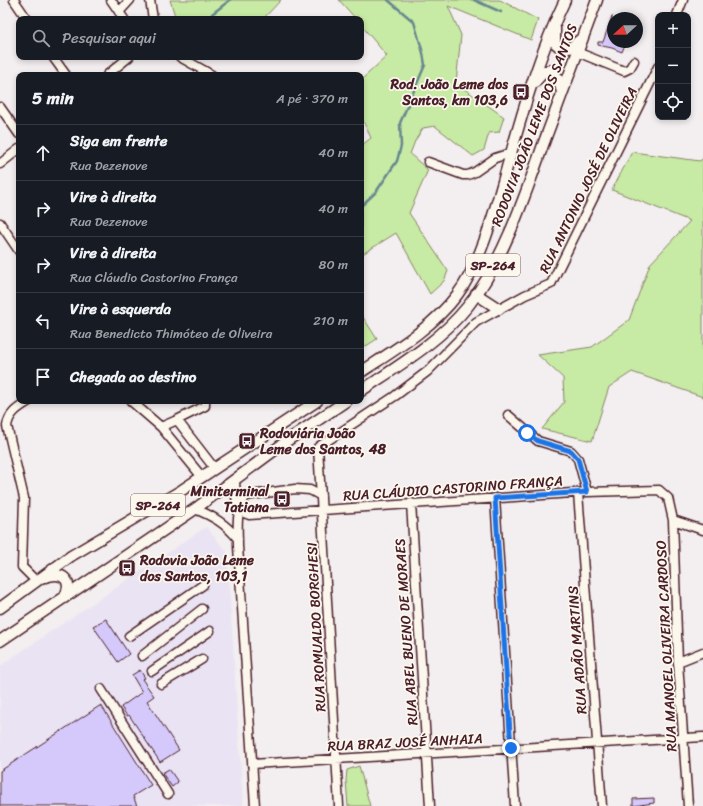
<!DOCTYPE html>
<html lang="pt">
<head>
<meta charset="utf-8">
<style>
  :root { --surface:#171b24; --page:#20242c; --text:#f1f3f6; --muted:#9ea1a6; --line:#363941 }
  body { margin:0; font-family:Sriracha,sans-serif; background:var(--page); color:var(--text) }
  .controls { position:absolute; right:12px; top:12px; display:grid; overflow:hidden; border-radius:8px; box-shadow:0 2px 6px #0003 }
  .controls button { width:36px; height:36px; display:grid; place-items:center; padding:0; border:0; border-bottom:1px solid var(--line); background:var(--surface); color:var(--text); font:20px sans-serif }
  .compass { position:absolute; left:607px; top:12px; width:36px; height:36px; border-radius:50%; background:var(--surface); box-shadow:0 2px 6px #0003; rotate:249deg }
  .stop { position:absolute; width:12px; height:12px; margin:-9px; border:3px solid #1a73e8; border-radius:50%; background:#fff }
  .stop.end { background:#1a73e8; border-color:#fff; box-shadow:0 1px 4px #0008 }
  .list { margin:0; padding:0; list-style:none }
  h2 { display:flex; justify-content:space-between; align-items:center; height:52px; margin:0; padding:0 16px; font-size:17px }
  h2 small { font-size:13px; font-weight:400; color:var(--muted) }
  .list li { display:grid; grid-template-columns:26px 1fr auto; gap:12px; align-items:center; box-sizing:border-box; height:56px; padding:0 16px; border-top:1px solid var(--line) }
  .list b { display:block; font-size:15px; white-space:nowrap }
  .list p { margin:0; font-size:13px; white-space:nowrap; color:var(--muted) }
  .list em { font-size:13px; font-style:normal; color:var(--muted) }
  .icon { flex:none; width:22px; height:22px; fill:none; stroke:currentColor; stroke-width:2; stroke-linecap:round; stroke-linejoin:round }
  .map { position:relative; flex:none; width:703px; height:806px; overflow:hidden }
  .search { position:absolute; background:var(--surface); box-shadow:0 2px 6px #0003; left:16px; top:16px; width:348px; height:44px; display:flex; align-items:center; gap:10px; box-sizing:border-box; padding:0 14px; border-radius:8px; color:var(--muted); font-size:15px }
  .panel { position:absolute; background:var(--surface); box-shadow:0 2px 6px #0003; left:16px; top:72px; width:348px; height:332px; border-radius:8px }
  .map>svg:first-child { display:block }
  .built { fill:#eae3f3 }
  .green { fill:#c7eaa4; stroke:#888468 }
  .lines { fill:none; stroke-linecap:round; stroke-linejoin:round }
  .stream { stroke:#67878f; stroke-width:2.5 }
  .building { fill:#d5c9fb; stroke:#4a1f2b }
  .minor-casing { stroke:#4a1f2b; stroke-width:11 }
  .major-casing { stroke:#4a1f2b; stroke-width:13 }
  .minor { stroke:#fbf7ec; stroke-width:8 }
  .major { stroke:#fbf7ec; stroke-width:10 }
  .route { stroke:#1a73e8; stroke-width:5 }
  .labels { text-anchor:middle; stroke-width:3.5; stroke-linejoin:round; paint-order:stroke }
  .shield { fill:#fbf7ec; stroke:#7f6065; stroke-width:1 }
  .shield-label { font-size:13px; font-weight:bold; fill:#4a1f2b }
  .poi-label { font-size:14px; font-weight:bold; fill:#4a1f2b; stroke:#fbf7ec; text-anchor:end }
  .street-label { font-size:14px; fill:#4a1f2b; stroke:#fbf7ec }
</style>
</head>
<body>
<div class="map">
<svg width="703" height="806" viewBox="0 0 703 806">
  <rect width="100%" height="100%" fill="#f3eeef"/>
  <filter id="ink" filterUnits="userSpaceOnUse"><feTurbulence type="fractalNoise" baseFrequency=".025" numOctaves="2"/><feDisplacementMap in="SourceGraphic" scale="8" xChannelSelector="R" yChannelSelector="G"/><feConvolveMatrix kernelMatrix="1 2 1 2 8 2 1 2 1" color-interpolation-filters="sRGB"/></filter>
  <g filter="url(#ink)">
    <!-- built -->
    <path class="built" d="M206 527 227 552 243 806H0V666Z"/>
    <!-- green -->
    <path class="green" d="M170 0H281L263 19H176Z
      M339 0H500L538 20 531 40 448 6 461 35 456 83 504 117 499 132 489 133 484 150 473 156 435 126 423 128 415 141 410 154 428 170 409 213 448 271 444 281 430 294 396 233 361 255V146L371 138 361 116V80L387 56 361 25V19H356Z
      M632 152 700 161 703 158V397L632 372 609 387 592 441 542 429 564 402 563 378 538 355 592 347 629 320 650 264 690 221 612 190Z
      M361 314 377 339 366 346 361 341Z
      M359 766 370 806H348L346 780 347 770Z"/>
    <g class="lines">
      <!-- stream -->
      <path class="stream" d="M474 0 501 12
        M212 14 230 0
        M361 206 376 192 397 161 401 146 400 123 425 65 423 53 414 22 388 0"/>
    </g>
    <!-- building -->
    <path class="building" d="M612 16 613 42H626L622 52 612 48 598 45V42H603Z
      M106 619 129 654 118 662 93 626Z
      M140 670 145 678 142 679 154 696 147 701 179 750 160 762 129 715 127 716 121 707 142 692 132 675Z
      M101 705 151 785 133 796 137 806H0V771Z
      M169 769 178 782 172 787 162 773Z
      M654 798V803L633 806V799Z"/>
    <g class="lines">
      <defs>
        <path id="minor" d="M14 0 27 19
          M111 0 124 19
          M150 0 153 19
          M119 12 130 0
          M677 15 683 0
          M577 52 624 71 630 68 634 61
          M53 57 66 75
          M180 57 212 75
          M107 75 129 57
          M0 107 19 134
          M428 162 463 175H468L475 172 495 158 511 153
          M0 164 19 149
          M0 223 19 251
          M29 401C18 408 9 413 7 426L24 498 22 567 36 581
          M131 401 161 427 202 477
          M205 401V406L177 420 215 469
          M508 415 538 441 571 451 578 459 587 492
          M161 427 177 420
          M235 481C236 494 234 511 249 515L587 492 659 490 668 498 673 520 678 662 688 806
          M578 493 602 806
          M495 498 515 806
          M411 503 430 806
          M195 509C213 516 226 524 238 539
          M673 520 703 530
          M129 636 203 585
          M142 656 202 609
          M678 662 703 652
          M152 671 210 631
          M161 684 202 659
          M101 689 168 794
          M252 764 703 737
          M255 806 238 546C238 528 235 512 246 496L251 495 295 489 310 490 321 496
          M339 806 318 447 395 396 428 371 476 322 525 295 551 284 658 67"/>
        <path id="major" d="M555 28V43L561 48H570L582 38
          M534 83 544 72 550 70C559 76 560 84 562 93
          M476 294 499 309
          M361 372C396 349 432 328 457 295 483 261 498 198 510 157 525 103 541 50 565 0
          M361 391C398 366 439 342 468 306 502 264 525 196 543 145 561 97 579 48 597 0
          M45 577C63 571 74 580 64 598
          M0 608 71 556 182 490 317 401
          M0 641 195 509 291 438 346 401"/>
      </defs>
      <!-- minor casing -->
      <use href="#minor" class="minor-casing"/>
      <!-- major casing -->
      <use href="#major" class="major-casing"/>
      <!-- minor -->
      <use href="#minor" class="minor"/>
      <!-- major -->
      <use href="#major" class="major"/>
    </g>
  </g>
  <g class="lines" filter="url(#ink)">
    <!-- route -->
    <path class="route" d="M511 748 495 498 587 492 578 459 571 451 538 441 527 433"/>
  </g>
  <!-- icons -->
  <defs>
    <symbol id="bus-square" viewBox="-11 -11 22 22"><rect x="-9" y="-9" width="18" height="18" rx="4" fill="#4a1f2b" stroke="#fbf7ec"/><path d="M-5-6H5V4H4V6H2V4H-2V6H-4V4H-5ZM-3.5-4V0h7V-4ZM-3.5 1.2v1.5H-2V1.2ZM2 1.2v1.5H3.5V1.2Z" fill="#fff"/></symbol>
  </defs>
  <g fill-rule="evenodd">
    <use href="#bus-square" x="511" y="82" width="20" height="20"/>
    <use href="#bus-square" x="237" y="431" width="20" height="20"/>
    <use href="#bus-square" x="272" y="489" width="20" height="20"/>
    <use href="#bus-square" x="117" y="558" width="20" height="20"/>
  </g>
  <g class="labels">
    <!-- shield labels -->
    <g class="shield">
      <rect x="466" y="254" width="54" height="22" rx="3"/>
      <rect x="131" y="494" width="54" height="22" rx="3"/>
    </g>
    <g class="shield-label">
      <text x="493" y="270">SP-264</text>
      <text x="158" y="510">SP-264</text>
    </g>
    <!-- poi labels -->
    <g class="poi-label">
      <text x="508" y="89">Rod. João Leme dos<tspan x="508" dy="16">Santos, km 103,6</tspan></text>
      <text x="260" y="438" text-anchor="start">Rodoviária João<tspan x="260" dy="16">Leme dos Santos, 48</tspan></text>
      <text x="269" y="496">Miniterminal<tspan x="269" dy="16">Tatiana</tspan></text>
      <text x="140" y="565" text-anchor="start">Rodovia João Leme<tspan x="140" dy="16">dos Santos, 103,1</tspan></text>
    </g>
    <!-- street labels -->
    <g class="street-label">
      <text transform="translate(534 125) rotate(-69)" y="5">RODOVIA JOÃO LEME DOS SANTOS</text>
      <text transform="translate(588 180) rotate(-64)" y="5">RUA ANTONIO JOSÉ DE OLIVEIRA</text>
      <text transform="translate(453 488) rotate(-4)" y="5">RUA CLÁUDIO CASTORINO FRANÇA</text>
      <text transform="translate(316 627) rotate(-93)" y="5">RUA ROMUALDO BORGHESI</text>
      <text transform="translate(406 632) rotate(-94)" y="5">RUA ABEL BUENO DE MORAES</text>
      <text transform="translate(666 646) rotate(-93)" y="5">RUA MANOEL OLIVEIRA CARDOSO</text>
      <text transform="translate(577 650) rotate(-94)" y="5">RUA ADÃO MARTINS</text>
      <text transform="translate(405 742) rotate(-3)" y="5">RUA BRAZ JOSÉ ANHAIA</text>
    </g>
  </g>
</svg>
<div class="controls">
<button>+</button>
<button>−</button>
<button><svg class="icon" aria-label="locate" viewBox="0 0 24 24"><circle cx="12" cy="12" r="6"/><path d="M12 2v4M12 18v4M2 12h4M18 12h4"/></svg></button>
</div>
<svg class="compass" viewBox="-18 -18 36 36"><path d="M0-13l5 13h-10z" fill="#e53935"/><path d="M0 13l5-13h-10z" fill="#9ea1a6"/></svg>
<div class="stop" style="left:527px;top:433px"></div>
<div class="stop end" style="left:511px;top:748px"></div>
<div class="search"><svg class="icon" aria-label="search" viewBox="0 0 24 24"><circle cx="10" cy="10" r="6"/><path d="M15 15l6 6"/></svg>Pesquisar aqui</div>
<section class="panel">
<h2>5 min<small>A pé · 370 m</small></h2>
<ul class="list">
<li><svg class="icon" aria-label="ahead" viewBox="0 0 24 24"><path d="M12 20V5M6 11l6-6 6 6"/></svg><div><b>Siga em frente</b><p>Rua Dezenove</p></div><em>40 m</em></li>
<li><svg class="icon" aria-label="right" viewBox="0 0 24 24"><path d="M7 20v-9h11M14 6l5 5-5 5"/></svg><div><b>Vire à direita</b><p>Rua Dezenove</p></div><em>40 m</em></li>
<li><svg class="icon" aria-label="right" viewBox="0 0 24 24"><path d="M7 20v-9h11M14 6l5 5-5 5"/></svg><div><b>Vire à direita</b><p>Rua Cláudio Castorino França</p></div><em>80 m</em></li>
<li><svg class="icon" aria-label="left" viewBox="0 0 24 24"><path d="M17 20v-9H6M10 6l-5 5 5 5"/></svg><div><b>Vire à esquerda</b><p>Rua Benedicto Thimóteo de Oliveira</p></div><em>210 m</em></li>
<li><svg class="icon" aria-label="arrive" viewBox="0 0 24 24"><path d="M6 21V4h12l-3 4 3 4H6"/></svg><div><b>Chegada ao destino</b></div></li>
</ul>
</section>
</div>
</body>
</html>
